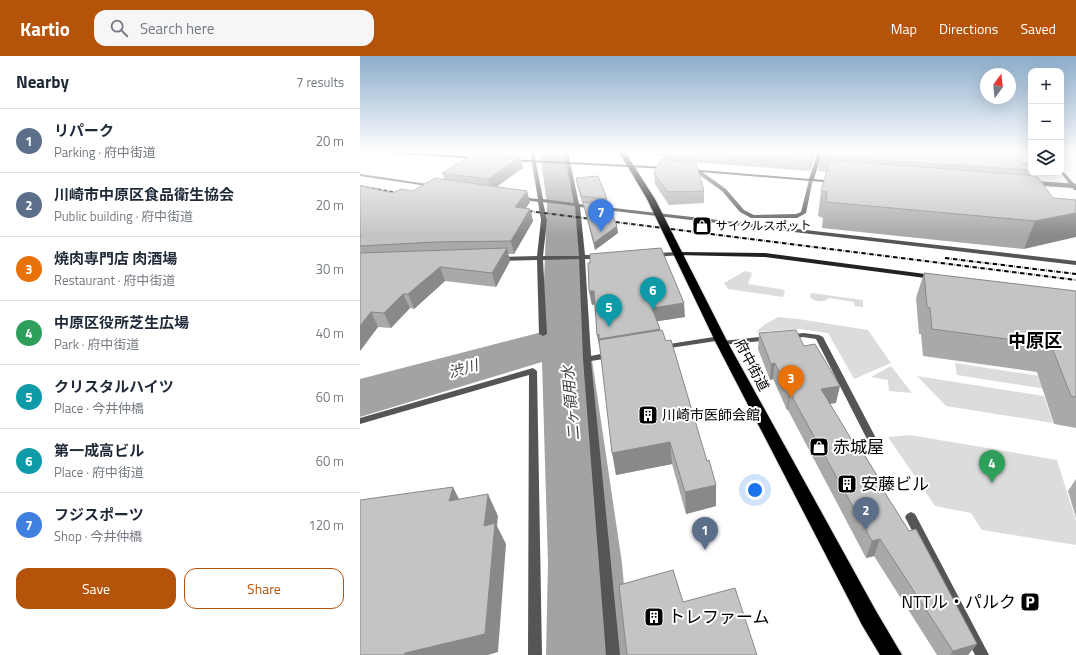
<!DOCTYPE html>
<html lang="en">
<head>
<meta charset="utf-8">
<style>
  :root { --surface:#fff; --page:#f6f6f7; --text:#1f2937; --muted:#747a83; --line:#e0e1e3; --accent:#b45309 }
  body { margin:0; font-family:"Titillium Web","Noto Sans JP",sans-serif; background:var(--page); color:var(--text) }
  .controls { position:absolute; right:12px; top:12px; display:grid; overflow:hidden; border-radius:8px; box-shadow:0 4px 16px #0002 }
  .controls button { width:36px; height:36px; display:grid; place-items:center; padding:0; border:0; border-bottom:1px solid var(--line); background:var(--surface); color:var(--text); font:20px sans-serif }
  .compass { position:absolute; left:620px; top:12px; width:36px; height:36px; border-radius:50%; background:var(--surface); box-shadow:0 4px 16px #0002; rotate:15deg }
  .you { position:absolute; left:395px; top:434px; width:14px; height:14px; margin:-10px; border:3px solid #fff; border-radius:50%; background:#1a73e8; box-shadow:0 0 0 6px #1a73e833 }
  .badge { display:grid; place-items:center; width:26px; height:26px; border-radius:50%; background:var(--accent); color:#fff; font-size:13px; font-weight:700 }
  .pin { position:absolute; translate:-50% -33px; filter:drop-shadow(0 1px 2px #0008) }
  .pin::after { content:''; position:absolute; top:21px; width:14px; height:12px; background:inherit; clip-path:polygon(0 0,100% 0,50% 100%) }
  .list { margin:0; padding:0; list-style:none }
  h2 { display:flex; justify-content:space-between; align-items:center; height:52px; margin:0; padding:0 16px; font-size:17px }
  h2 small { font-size:13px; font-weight:400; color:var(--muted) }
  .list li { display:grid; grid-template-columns:26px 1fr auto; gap:12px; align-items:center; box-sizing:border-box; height:64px; padding:0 16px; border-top:1px solid var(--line) }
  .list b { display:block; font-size:15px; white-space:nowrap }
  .list p { margin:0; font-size:13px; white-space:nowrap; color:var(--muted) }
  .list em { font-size:13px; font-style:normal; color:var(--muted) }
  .actions { display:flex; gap:8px; padding:12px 16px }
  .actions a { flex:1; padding:9px 0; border:1px solid var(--accent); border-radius:12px; text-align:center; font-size:14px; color:var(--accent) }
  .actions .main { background:var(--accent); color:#fff }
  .icon { flex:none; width:22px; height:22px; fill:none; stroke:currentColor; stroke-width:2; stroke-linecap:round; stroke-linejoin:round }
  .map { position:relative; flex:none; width:716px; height:599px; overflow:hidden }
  header { display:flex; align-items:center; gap:24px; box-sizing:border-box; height:56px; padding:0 20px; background:var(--accent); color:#fff }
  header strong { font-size:19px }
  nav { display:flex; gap:22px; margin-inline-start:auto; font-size:14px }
  .search { width:280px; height:36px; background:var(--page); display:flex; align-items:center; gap:10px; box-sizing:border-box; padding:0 14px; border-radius:12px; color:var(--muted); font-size:15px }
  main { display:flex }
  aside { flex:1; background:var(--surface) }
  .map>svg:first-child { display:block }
  .green { fill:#dcdcdc }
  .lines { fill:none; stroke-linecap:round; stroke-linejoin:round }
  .river { fill:#a3a3a3; fill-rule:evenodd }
  .highway-casing { stroke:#dbdbdb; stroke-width:2 }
  .street { fill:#555; fill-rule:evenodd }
  .secondary { fill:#222; fill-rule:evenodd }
  .highway { fill:#000; fill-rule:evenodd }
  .rail-far1 { stroke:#000; stroke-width:1.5; stroke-dasharray:3.5 1 0.5 1; stroke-linecap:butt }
  .rail { stroke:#000; stroke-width:2; stroke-dasharray:4.5 1.5 0.5 1.5; stroke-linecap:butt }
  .street-bridge { stroke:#555; stroke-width:4.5 }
  .wall { fill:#a9a9a9 }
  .shaded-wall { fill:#898989 }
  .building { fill:#c4c4c4; stroke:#898989 }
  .labels { text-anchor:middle; stroke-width:4; stroke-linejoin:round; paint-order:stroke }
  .far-poi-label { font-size:12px; fill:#000; stroke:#fff; text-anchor:start }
  .street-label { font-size:14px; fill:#000; stroke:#fff }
  .poi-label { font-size:14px; fill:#000; stroke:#fff; text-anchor:start }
  .water-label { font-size:15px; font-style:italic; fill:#444; stroke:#fff }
  .near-poi-label { font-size:17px; fill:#000; stroke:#fff; text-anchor:start }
  .district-label { font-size:18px; font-weight:bold; fill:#000; stroke:#fff }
</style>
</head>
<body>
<header>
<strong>Kartio</strong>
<div class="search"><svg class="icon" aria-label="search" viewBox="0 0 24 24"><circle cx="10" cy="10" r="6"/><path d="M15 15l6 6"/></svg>Search here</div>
<nav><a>Map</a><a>Directions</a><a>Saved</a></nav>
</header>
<main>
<aside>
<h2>Nearby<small>7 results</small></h2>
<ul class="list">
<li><span class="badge" style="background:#5c6f8a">1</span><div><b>リパーク</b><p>Parking · 府中街道</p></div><em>20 m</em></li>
<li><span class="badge" style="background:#5c6f8a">2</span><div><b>川崎市中原区食品衛生協会</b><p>Public building · 府中街道</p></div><em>20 m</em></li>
<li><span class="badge" style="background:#e8710a">3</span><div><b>焼肉専門店 肉酒場</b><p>Restaurant · 府中街道</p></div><em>30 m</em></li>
<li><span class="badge" style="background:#2e9e5b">4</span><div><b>中原区役所芝生広場</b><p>Park · 府中街道</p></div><em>40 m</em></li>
<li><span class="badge" style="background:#0f9aa8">5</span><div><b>クリスタルハイツ</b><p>Place · 今井仲橋</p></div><em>60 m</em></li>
<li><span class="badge" style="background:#0f9aa8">6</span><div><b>第一成高ビル</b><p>Place · 府中街道</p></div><em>60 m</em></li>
<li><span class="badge" style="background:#3f7fe0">7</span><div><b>フジスポーツ</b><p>Shop · 今井仲橋</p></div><em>120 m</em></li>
</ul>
<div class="actions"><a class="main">Save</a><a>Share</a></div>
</aside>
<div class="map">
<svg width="716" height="599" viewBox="0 0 716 599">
  <rect width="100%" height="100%" fill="#fff"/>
  <!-- green -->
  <path class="green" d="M385 215 392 217 388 228 425 234 423 241 368 233 364 227Z
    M451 237 503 244V251L494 250V246L469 242C463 247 455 246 450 241Z
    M418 261 438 263 508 274 531 307 494 323 468 277 440 273 396 276 404 269Z
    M595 307 693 322 698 335 597 319Z
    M531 310 552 337 529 335 528 324 511 321Z
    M557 320 684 340 693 367 586 350Z
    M550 379 697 404 716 465V489L622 474 611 457 575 450 528 381Z"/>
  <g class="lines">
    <!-- river -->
    <path class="river" d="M180 96H204L217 148 229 284 262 507 270 599H186L188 507 182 306 0 361V323L182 276 187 148Z"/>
    <defs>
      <path id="highway" d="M259 96H265L295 143 368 287 516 555 542 599H520L502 569 356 287 287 143Z"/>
    </defs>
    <!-- highway casing -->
    <use href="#highway" class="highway-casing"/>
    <!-- street -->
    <path class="street" d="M170 96H174L183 143 214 147 204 96H208L219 148 716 205V209L220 151 225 199H240L243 201 240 203H225L231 300 250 296 254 299 250 302 231 305 260 599H246L223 303 219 203 183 204 187 278 183 280 179 278 177 204 140 205 137 203 140 201 177 200 181 164 178 146 159 143 157 142 159 141 178 143ZM183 146 215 150 219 200H183L187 164Z
      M334 113H338L366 133 384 154 394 159 436 158 441 156 449 124 453 123 446 157 437 162H391L380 156 362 135 334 115Z
      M701 113 716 130V134H714L701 117Z
      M0 118 74 129 76 130 74 131 0 120Z
      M319 196 321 197V199L294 201 291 199 294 197Z
      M443 277 459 279 463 281 519 388 517 391 514 392 511 391 456 283 443 281 429 283 425 281 429 279Z
      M360 280H363L364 282 363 284 303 293 299 291 303 289Z
      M409 280H412L413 282 412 284 362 289 358 287 362 285Z
      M173 312 177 315 182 599H168L169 319 0 368V362Z
      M551 456 555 458 629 599H615L545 461 547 458Z"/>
    <!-- secondary -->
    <path class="secondary" d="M22 96H41L119 101 121 102 119 103 24 97Z
      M458 96H462L454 123 474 125H476V127L328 115 326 114 328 113 449 123Z
      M149 103 307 111 309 112 307 113 150 105H149Z
      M319 196 405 197 573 219 576 221 573 223 405 201 317 199V197Z"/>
    <!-- highway -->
    <use href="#highway" class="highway"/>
    <!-- rail-far1 -->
    <path class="rail-far1" d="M0 130 46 138
      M160 154H163"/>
    <!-- rail -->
    <path class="rail" d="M160 154 716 224
      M585 202 716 218"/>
    <!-- street-bridge -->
    <path class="street-bridge" d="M673 127 716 130"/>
  </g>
  <!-- wall -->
  <path class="wall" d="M291 96H456L450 115 333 106 344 135V147L309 149 295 128 294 117 304 103V101Z
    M460 96H659L661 106 671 114V117L670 119 693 142 664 193 462 172 463 162 458 160 461 135 467 116 458 115Z
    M160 101 163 112 137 130 170 146 166 152 170 153 173 165 154 198H148L150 205 136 231 85 225 54 253 50 252 31 272 18 271 0 295V130L33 137 53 135 84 123 82 117Z
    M216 122 247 143 248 149 258 177 235 194 223 147H222L217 128Z
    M230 207 325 261 297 265 356 450 326 458 312 408 256 419 240 293 237 279 235 248 232 249 229 235Z
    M564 217 716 235V372L694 368 677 316 563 300 561 278H559L556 242Z
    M399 277 444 290 476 347 469 348 496 391 521 426 520 429 617 588 608 599H577L514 500 506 502 428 354H427L413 323 410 324 398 293Z
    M716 423V462L708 435Z"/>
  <!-- shaded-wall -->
  <path class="shaded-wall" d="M454 96H456L450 115 451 105Z
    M160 101 163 112 131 135 128 123Z
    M167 135 170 146 158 163 155 151Z
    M170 153 173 165 154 198 151 185Z
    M716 157V181L664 193 675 165Z
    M257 170 258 177 235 194 234 187Z
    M147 192 150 205 136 231 132 217Z
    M80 211 85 225 54 253 48 238Z
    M229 235H234L236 248 232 249Z
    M43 238 50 252 31 272 24 257Z
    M324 247 325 261 293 266 292 252Z
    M11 256 18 271 0 295V270Z
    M300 273 301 288 240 293 237 279Z
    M415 307 413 323 410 324 411 308Z
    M480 330 476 347 458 349 461 333Z
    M430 337 428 354H427L429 338Z
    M310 386 312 408 256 419 252 397Z
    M356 429V450L326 458 325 436Z
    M93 431 104 453 89 445Z
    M128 438 138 460 137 470 146 488 138 596 128 599H44L45 597 124 470Z
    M520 483 514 500 506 502 512 485Z
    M617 588 608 599H590L593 595Z"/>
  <!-- building -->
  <path class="building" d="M306 96H454L451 105 332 96 333 102 304 100Z
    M473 96H659L662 100 660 102V106L667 108 671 113V114L471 101Z
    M114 98 160 101 128 123 82 117Z
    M301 103 336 107 344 135 308 136 294 117Z
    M470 104 677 120 693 142 716 144V157L675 165 466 146 467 136 461 135Z
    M238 120 247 143 221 140 216 122Z
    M75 122 167 135 155 151 170 153 151 185 75 186 0 190V180L1 179H0V130L33 137 41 133 53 135Z
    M223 146 249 150 257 170 234 187Z
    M147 192 132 217 80 211 48 238H43L24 257 11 256 0 270V197Z
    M301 192 324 247 292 252 300 273 239 283V278L237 279 234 235H229L228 207H230V198Z
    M564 217 716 235V341L711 340 691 289 572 273 570 252 567 251Z
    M302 274 306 285 311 284 347 405 349 404 356 429 325 436 310 386 252 397 239 284Z
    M436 274 444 290 455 288 480 330 461 333 496 391 499 390 521 426H518L549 475 556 473 617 588 593 595 520 483 512 485 430 337 429 338 415 307 411 308 399 277Z
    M93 431 89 445 128 438 124 470 135 467 125 578 45 597 44 599H0V444Z
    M313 514 323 546 375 532 397 599H267L259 529Z"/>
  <!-- sky -->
  <linearGradient id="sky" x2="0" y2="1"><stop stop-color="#8cadcc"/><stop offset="0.53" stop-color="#fff"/><stop offset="1" stop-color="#fff" stop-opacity="0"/></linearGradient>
  <rect width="716" height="180" fill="url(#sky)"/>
  <!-- icons -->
  <defs>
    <symbol id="shop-square" viewBox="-11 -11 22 22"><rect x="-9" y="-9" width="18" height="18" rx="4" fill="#000" stroke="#fff"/><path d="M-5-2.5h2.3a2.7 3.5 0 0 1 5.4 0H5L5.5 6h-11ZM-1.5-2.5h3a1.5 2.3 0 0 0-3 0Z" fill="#fff"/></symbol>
    <symbol id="building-square" viewBox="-11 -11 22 22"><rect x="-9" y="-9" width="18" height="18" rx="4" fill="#000" stroke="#fff"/><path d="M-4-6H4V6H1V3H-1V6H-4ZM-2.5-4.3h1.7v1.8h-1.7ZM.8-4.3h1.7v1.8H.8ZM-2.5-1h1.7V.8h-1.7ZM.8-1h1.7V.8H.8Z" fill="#fff"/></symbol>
    <symbol id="parking-square" viewBox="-11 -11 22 22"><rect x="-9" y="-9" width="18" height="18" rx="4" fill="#000" stroke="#fff"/><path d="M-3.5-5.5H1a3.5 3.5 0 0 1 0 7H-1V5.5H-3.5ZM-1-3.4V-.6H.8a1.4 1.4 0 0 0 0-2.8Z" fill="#fff"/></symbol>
  </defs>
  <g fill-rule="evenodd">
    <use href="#shop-square" x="331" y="159" width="22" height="22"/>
    <use href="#building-square" x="277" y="348" width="22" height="22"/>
    <use href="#shop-square" x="448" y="380" width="22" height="22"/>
    <use href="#building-square" x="476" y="417" width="22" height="22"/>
    <use href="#parking-square" x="659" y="535" width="22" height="22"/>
    <use href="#building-square" x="283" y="550" width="22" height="22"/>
  </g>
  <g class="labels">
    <!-- far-poi labels -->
    <g class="far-poi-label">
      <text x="356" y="174">サイクルスポット</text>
    </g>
    <!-- street labels -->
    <g class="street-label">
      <text transform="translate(392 309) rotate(62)" y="5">府中街道</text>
    </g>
    <!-- poi labels -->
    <g class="poi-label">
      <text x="302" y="364">川崎市医師会館</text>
    </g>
    <!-- water labels -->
    <g class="water-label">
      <text transform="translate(103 313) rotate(-16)" y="5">渋川</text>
      <text transform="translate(211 347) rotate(-95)" y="5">二ヶ領用水</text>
    </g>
    <!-- near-poi labels -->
    <g class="near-poi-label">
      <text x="473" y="397">赤城屋</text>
      <text x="501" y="434">安藤ビル</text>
      <text x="656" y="552" text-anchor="end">NTTル・パルク</text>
      <text x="308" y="567">トレファーム</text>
    </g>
    <!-- district labels -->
    <g class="district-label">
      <text x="675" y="291">中原区</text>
    </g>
  </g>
</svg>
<div class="controls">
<button>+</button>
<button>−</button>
<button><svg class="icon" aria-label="layers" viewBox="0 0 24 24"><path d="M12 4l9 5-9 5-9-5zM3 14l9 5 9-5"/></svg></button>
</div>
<svg class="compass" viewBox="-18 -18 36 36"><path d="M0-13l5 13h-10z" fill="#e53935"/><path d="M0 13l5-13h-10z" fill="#747a83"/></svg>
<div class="you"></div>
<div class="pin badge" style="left:345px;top:494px;background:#5c6f8a">1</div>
<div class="pin badge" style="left:506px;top:474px;background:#5c6f8a">2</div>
<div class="pin badge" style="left:431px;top:342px;background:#e8710a">3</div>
<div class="pin badge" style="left:632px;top:427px;background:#2e9e5b">4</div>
<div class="pin badge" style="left:249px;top:271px;background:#0f9aa8">5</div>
<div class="pin badge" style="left:293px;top:254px;background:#0f9aa8">6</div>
<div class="pin badge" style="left:241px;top:176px;background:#3f7fe0">7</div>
</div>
</main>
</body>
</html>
